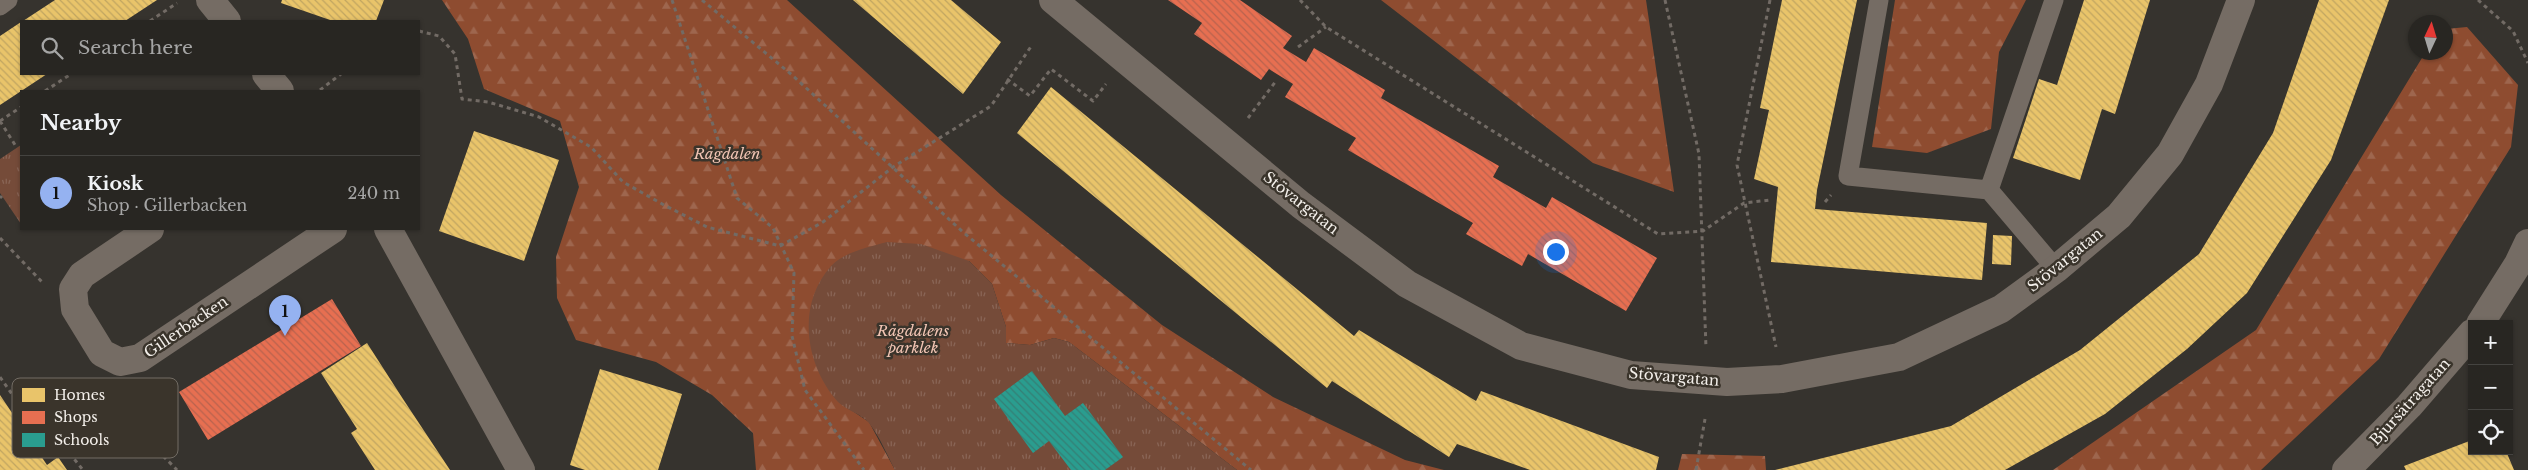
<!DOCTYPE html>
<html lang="en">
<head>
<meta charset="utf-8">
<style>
  :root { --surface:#282622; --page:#34322f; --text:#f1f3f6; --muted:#a5a5a5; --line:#444340; --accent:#95b2f1 }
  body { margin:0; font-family:"Libre Baskerville",serif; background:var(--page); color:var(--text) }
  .controls { position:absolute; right:15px; bottom:15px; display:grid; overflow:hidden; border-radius:0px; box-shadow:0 1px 4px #0004 }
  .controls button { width:45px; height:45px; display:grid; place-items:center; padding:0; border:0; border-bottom:1px solid var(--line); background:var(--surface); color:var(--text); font:25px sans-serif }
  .compass { position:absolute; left:2408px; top:15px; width:45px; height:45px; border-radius:50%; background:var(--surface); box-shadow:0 1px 4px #0004; rotate:4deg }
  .you { position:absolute; left:1555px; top:251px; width:18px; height:18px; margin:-12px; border:4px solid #fff; border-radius:50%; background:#1a73e8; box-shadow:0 0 0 8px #1a73e833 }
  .badge { display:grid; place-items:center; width:32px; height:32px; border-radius:50%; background:var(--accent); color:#111; font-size:16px; font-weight:700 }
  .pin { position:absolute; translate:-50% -41px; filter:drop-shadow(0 1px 2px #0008) }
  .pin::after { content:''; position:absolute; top:26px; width:18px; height:15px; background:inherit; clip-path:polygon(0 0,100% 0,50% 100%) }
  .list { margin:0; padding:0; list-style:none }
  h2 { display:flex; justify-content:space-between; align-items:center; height:65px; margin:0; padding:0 20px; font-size:21px }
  h2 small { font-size:16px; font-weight:400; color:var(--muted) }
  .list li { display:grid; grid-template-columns:32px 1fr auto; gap:15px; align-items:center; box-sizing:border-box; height:75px; padding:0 20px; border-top:1px solid var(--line) }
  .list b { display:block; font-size:19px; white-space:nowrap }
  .list p { margin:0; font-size:16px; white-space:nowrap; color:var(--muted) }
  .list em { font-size:16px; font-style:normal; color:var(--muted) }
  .icon { flex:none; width:28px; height:28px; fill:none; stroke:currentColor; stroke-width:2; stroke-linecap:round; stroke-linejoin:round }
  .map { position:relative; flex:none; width:2528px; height:470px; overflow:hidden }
  .search { position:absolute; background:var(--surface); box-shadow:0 1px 4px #0004; left:20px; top:20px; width:400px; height:55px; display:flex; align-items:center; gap:12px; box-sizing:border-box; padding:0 18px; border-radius:0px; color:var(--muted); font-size:19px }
  .panel { position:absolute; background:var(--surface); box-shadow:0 1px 4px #0004; left:20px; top:90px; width:400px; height:140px; border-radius:0px }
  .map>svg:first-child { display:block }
  .forest { fill:url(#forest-firs) }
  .park { fill:url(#park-tufts) }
  .homes { fill:url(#homes-back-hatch) }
  .shops { fill:url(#shops-back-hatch) }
  .schools { fill:url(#schools-back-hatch) }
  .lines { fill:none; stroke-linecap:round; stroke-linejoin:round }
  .path { stroke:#726b65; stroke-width:3; stroke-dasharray:4 4; stroke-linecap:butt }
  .lane { stroke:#756c64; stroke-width:19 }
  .street { stroke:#756c64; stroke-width:28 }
  .labels { text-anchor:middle; stroke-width:5; stroke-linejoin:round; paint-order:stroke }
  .park-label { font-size:15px; font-style:italic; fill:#f2c5b4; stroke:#3a342b }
  .street-label { font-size:15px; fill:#f3efea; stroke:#3a342b }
  .key { fill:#3a342b; stroke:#726c64; stroke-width:1 }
  .key-label { font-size:14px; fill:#f3efea }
</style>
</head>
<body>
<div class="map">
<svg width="2528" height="470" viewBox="0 0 2528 470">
  <defs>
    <pattern id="forest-firs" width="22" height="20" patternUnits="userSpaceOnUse" patternTransform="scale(1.25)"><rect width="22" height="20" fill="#8e4c30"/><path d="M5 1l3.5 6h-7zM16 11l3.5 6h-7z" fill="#9e664e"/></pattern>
    <pattern id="park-tufts" width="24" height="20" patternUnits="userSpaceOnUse" patternTransform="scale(1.25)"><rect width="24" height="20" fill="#754b39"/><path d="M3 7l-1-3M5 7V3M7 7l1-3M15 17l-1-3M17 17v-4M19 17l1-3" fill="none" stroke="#896556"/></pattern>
    <pattern id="homes-back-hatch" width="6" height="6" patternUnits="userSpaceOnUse" patternTransform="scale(1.25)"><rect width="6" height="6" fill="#e9c46a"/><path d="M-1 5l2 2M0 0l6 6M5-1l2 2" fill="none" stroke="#c1a561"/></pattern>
    <pattern id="shops-back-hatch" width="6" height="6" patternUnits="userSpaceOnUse" patternTransform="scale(1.25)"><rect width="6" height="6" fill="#e76f51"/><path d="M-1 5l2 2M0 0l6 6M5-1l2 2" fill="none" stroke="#b8634e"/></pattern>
    <pattern id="schools-back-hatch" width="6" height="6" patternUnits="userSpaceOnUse" patternTransform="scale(1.25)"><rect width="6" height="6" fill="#2a9d8f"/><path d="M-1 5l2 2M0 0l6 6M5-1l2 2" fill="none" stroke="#357f75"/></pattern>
  </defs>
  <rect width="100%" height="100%" fill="#36332e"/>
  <!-- forest -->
  <path class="forest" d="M442 0H787L1001 195 1162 325 1273 397 1405 460 1444 470H1237L1069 342 1054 338 1030 345 1006 343V327L992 284 969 261 819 372 839 402 869 422 895 470H756L753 433 712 395 656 362 576 340 557 298 556 257 579 187 560 121 484 89 468 39Z
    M1381 0H1646L1674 192 1593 163Z
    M1895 0H2026L1999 52 1991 129 1927 153 1872 147Z
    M2467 27 2518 85 2511 147 2379 359 2261 470H2053L2256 330 2425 53 2446 52V29Z
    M1682 454 1765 456 1766 470H1678Z"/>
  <!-- park -->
  <path class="park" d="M21 145V224L0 193V159Z
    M887 242 921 244 969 261 992 284 1006 327V343L1030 345 1054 338 1069 342 1237 470H895C887 455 880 437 869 423 862 414 847 411 838 402 805 365 796 305 831 266 844 252 869 247 887 242Z"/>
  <!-- homes -->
  <path class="homes" d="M55 0H157L125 21H23Z
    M282 0H384L376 21H333L281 3Z
    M853 0H951L1001 42 963 94Z
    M1782 0H1857L1817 190 1815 209 1987 223 1982 280 1771 262 1778 187 1754 179 1769 110 1760 108Z
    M2084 0H2150L2115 114 2102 109 2080 180 2013 158 2039 79 2057 85Z
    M2319 0H2389L2331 160 2247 293 2187 349 2105 414 2005 470H1775L1951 426 2080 350 2199 254 2273 133Z
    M21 22V74H47L0 105V36Z
    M1051 87 1354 336 1359 330 1476 401 1481 391 1659 457 1656 470H1530L1457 444 1449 457 1332 381 1327 388 1017 133Z
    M474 131 559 160 524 261 439 231Z
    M1993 235 2012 236 2011 265 1992 264Z
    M367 343 403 399 450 470H375L351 433 357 429 321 373Z
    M600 369 682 394 658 470H585L570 465Z
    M0 395 47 465 58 457 67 470H0Z
    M2472 440V451H2506L2514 470H2406L2404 466Z"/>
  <!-- shops -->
  <path class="shops" d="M1168 0H1240L1292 36 1283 48 1306 62 1314 48 1385 90 1381 98 1499 166 1493 177 1546 208 1552 197 1657 258 1626 311 1528 254 1522 266 1466 234 1473 223 1348 150 1356 138 1285 97 1293 84 1269 69 1261 80 1194 34 1202 23Z
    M332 299 361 346 208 440 179 392Z"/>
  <!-- schools -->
  <path class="schools" d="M1032 371 1065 416 1083 403 1123 457 1105 470H1071L1049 441 1033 453 994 399Z"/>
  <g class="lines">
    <!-- path -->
    <path class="path" d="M672 0 737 198 773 228 794 273 792 336 805 390 864 470
      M702 0 792 75 964 233 1251 470
      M1300 0 1326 27 1658 234 1703 231 1744 203 1770 200
      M1665 0 1699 154 1706 348
      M1770 0 1737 165 1776 347
      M2478 0 2513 31 2528 63
      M150 21 177 3
      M419 31 439 36 455 54 462 99 488 102 539 117 591 147 623 182 664 205 707 227 780 246 823 222 893 167 991 106 1032 45
      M1298 47 1326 27
      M1007 79 1030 96 1051 69 1093 101 1106 84
      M320 90 341 74
      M45 91 71 74
      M1248 118 1276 81
      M0 121 17 148
      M0 121 21 107
      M0 198 2 196
      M1825 202 1831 195
      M0 238 43 283
      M0 377 21 407 51 430 83 470
      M115 393C123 420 158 450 177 470
      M51 430 93 393 96 387
      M1696 470 1705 419"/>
    <!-- lane -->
    <path class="lane" d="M1879 0 1848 176 1989 190
      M2054 0 1989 190 2056 269
      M0 6 8 0"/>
    <!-- street -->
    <path class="street" d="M210 0 227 21
      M1053 0 1301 205 1407 284 1521 346 1631 375 1727 382 1782 379 1899 357 2001 309 2056 269 2119 216 2170 154 2209 84 2241 0
      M266 74 280 91
      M150 229 82 275 73 289 75 309 102 353 120 362 140 358 333 229
      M388 229 521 470
      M2480 324 2518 264 2528 243
      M2346 470 2409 406 2472 333"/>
  </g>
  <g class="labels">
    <!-- park labels -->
    <g class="park-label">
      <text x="727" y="159">Rågdalen</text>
      <text x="913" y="336">Rågdalens<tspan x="913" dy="17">parklek</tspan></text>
    </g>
    <!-- street labels -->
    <g class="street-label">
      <text transform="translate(1301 203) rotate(38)" y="5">Stövargatan</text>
      <text transform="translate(2065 260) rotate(-39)" y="5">Stövargatan</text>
      <text transform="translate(186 327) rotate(-34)" y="5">Gillerbacken</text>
      <text transform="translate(1674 377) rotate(5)" y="5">Stövargatan</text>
      <text transform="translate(2410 402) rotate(-48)" y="5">Bjursätragatan</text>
    </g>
  </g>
  <!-- legend -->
  <rect x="12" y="378" width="166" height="80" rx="8" class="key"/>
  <rect x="22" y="388" width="23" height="14" fill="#e9c46a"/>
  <rect x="22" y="411" width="23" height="13" fill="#e76f51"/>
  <rect x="22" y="433" width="23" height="14" fill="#2a9d8f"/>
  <g class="key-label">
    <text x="54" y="400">Homes</text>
    <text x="54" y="422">Shops</text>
    <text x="54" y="445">Schools</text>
  </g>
</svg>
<div class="controls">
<button>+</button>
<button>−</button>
<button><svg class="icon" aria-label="locate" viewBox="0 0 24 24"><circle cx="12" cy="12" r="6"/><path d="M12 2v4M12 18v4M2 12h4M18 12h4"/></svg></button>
</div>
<svg class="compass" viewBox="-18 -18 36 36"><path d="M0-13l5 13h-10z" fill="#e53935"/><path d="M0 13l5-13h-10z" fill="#a5a5a5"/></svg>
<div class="you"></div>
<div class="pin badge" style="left:285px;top:336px">1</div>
<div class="search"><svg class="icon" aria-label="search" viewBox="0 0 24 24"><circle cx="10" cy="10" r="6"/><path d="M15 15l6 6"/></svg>Search here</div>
<section class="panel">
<h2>Nearby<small></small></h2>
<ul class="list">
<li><span class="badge">1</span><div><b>Kiosk</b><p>Shop · Gillerbacken</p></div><em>240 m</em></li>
</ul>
</section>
</div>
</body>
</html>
